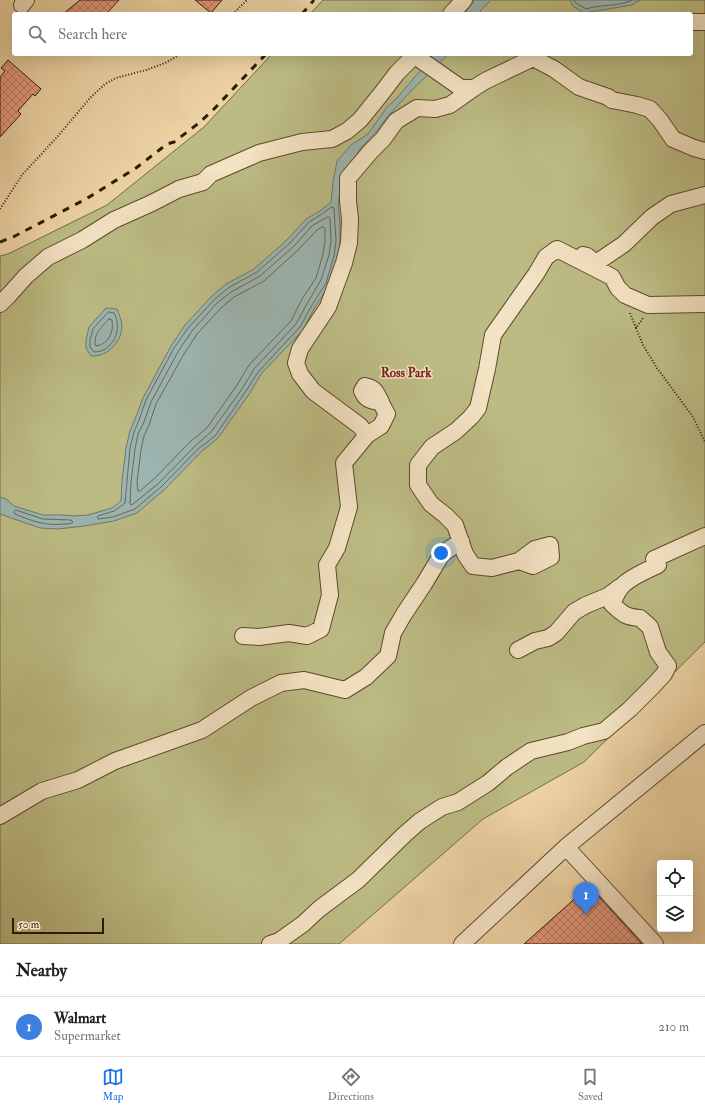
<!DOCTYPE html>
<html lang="en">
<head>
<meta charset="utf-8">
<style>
  :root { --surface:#fff; --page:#f2f2f2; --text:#202124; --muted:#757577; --line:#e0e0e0; --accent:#1a73e8 }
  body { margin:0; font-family:"IM FELL Double Pica",serif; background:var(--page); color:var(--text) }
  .controls { position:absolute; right:12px; bottom:12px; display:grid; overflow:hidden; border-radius:4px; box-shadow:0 4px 16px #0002 }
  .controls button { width:36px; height:36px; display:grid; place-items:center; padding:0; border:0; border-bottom:1px solid var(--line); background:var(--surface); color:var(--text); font:20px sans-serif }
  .scale { position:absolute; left:12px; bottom:10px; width:92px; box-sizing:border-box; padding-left:4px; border:2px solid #2c1d06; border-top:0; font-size:11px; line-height:14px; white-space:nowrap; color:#2c1d06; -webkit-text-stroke:3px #f3e2c3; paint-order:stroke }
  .you { position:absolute; left:441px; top:553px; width:14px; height:14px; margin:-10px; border:3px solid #fff; border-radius:50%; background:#1a73e8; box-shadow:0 0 0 6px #1a73e833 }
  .badge { display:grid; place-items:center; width:26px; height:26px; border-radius:50%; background:var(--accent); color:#fff; font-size:13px; font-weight:700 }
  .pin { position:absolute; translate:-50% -33px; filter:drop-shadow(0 1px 2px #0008) }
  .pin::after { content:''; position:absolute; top:21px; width:14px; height:12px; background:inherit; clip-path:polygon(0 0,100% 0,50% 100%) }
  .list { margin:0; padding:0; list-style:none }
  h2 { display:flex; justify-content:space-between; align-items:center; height:52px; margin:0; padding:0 16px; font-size:17px }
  h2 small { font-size:13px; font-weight:400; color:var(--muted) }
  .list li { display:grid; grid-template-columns:26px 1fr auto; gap:12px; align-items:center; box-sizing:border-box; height:60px; padding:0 16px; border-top:1px solid var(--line) }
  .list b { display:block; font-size:15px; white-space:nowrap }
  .list p { margin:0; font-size:13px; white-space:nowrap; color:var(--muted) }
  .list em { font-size:13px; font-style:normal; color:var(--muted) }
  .icon { flex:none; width:22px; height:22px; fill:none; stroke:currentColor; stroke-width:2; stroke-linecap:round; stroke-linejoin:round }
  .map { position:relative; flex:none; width:705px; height:944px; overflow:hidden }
  .search { position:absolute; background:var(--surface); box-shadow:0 4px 16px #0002; left:12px; right:12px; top:12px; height:44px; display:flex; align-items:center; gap:10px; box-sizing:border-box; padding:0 14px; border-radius:4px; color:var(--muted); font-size:15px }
  .sheet { height:112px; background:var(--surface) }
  nav { display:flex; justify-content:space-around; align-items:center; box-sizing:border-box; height:56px; border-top:1px solid var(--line); background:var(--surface); font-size:11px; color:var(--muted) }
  nav a { display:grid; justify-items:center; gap:2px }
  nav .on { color:var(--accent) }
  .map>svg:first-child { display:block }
  .green { fill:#bcbb83; stroke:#746c44 }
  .water { fill:#9cb5b0; stroke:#6f786c }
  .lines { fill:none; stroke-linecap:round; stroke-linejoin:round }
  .shore { stroke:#64695b; stroke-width:1 }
  .building { fill:url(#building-cross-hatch); stroke:#2c1d06 }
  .minor-casing { stroke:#5c4a2d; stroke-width:18 }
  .path { stroke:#2c1d06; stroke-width:2; stroke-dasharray:1 2; stroke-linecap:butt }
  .minor { stroke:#f3e2c3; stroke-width:16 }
  .rail { stroke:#2c1d06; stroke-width:3; stroke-dasharray:7 7; stroke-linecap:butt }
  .labels { text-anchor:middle; stroke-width:3; stroke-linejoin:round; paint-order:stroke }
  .neighbourhood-label { font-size:13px; font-weight:bold; fill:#7a1f14; stroke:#f3e2c3 }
</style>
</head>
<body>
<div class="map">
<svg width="705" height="944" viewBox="0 0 705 944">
  <defs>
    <pattern id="building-cross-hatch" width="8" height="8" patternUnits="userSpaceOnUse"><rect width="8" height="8" fill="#e4987d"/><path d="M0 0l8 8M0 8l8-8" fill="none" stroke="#b97b64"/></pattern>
  </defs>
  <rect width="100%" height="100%" fill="#ecd2a3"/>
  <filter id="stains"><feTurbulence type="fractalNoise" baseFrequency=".005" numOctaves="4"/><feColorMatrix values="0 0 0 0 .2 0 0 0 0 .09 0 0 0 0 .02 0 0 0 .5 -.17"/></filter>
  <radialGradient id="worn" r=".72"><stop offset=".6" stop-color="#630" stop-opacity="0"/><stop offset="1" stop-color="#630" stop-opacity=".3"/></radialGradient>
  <!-- green -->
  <path class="green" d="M323 0H705V642L584 762 483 819 339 944H0V256L8 254 107 205 204 127 272 54H691V14H310Z"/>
  <!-- water -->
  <path class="water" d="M475 0H491L481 10 479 14H464Z
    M570 0H640L632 5 584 13 573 6Z
    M433 54H448L432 71 412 90 389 115 375 133 361 148 345 172 340 191 338 206 340 223V242L338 257 330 284 315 307 303 330 261 374 250 393 218 438 201 452 165 489 137 513 114 521 84 526 58 529 40 528 0 514V497L6 499 14 506 43 515H62L74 516 88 515 112 508 121 501 122 481 126 448 130 431 135 419 143 398 171 346 185 325 211 297 226 284 254 269 287 240 306 219 320 211 331 202 333 182 337 161 351 145 368 134 387 107 397 98 425 65Z
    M106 308 117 309C119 315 122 320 122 327 121 343 107 357 91 356L86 348V340L89 327Z"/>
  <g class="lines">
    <!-- shore -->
    <path class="shore" d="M574 0 576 3 586 9C601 4 619 7 632 0
      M332 207 334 208 336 241 334 256 326 283 312 305 300 327 258 372 246 391 215 436 198 449 162 486 135 509 113 517 98 519 97 517 98 516 114 511 125 503 130 448 134 432 139 420 146 400 174 348 188 328 214 300 228 288 257 272 290 243 309 222 322 214Z
      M328 217 330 218 331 241 329 255 321 280 308 302 296 324 254 369 242 389 211 432 195 446 159 483 133 504 131 505 130 503 131 482 135 449 138 434 144 422 151 402 179 350 192 331 217 303 231 292 260 276 294 246 312 226Z
      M322 227H324L325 228V241L323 254 316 278 302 299 291 321 249 365 237 385 207 428 191 441 155 478 140 491H138L137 482 141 450 144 436 149 425 156 404 184 354 197 334 222 307 234 297 264 281 298 250 316 231Z
      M109 312 114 313C123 329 113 352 94 352L90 347V340L93 329Z
      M109 319 112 320C114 332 109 344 96 346 92 335 102 327 109 319Z
      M16 510 43 519 71 520 73 522C70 524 68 524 64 524 45 526 32 521 15 514L14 512Z"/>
  </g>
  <!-- building -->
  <path class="building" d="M80 0H119L106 14H63Z
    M195 0H222L211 13Z
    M8 60 41 89 35 96 33 94 18 111 21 114 0 137V77L5 71 1 68Z
    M589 886 642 944H524Z"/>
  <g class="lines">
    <defs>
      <path id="minor" d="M22 5 26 0
        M451 14 464 0
        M691 22H705
        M415 56 461 88H474
        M583 255 587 256 596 263 624 244 652 217 671 204 705 195
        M0 304 9 295 26 276 48 257 82 240 114 220 152 203 179 189 203 182 211 174 259 153 302 142 332 139 347 131 360 120 381 94 397 73 416 54
        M367 435 360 426 313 391 300 374 296 363 300 349 328 307 344 263 349 243 350 219 348 201V178L371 151 383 139 396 121 417 108 435 109 450 105 474 88 485 81 533 58 554 69 579 87 608 97 612 100 637 105 650 109 660 120 673 139 694 148 705 151
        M519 561 533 566 551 557 550 545 535 549 519 561 492 568 473 566 465 554 455 525 445 515 431 504 418 485V465L432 447 456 431 471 417 478 408 487 369 493 335 536 274 546 257 557 249 612 277 618 288 625 295 648 305 705 304
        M243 636 259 637 289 633 307 636 321 629 330 595 327 565 337 548 349 507 344 463 367 435 381 426 387 414C385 410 382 406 381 402 376 393 376 388 365 386L362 391C366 400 371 401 380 402
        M518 650 535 641 548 638 556 633 574 612 586 605 608 596 620 587
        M0 816 42 791 78 780 115 761 202 730 251 698 281 683 304 680 345 690 366 677 388 656 393 633 404 614 424 584 442 554 461 541
        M270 944 279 941 303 924 319 909 358 880 405 834 420 821 442 807 458 802 488 783 507 767 531 751 568 742 583 736 604 731 630 709 652 687 664 674 668 666 658 652 650 627 640 618C625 617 623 614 612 604 615 597 618 589 624 584 633 576 647 570 658 565L654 559 705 536
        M462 944 566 847
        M655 944 566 847 705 733"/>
    </defs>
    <!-- minor casing -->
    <use href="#minor" class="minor-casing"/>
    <!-- path -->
    <path class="path" d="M233 14 247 0
      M0 209 22 175 58 136 90 98 105 84 116 78 146 70 165 63 181 54
      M630 313 636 328 643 318
      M636 328 643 345 657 368 693 417 705 442"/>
    <!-- minor -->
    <use href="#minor" class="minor"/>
    <!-- rail -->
    <path class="rail" d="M302 14 314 0
      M0 242 15 236 86 199 136 168 167 144 174 142 199 123 214 109 266 54"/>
  </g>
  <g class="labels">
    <!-- neighbourhood labels -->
    <g class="neighbourhood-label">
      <text x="406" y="377">Ross Park</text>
    </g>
  </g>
  <rect width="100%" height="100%" filter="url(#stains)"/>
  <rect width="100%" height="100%" fill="url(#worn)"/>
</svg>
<div class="controls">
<button><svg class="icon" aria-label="locate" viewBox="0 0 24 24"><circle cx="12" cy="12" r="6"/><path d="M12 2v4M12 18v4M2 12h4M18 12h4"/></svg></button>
<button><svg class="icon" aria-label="layers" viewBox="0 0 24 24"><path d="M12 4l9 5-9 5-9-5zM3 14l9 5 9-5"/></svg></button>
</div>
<div class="scale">50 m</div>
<div class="you"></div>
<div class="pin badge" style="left:586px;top:915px;background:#3f7fe0">1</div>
<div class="search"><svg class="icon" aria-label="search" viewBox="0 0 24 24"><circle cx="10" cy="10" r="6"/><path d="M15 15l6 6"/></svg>Search here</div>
</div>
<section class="sheet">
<h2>Nearby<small></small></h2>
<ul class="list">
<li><span class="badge" style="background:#3f7fe0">1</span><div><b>Walmart</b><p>Supermarket</p></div><em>210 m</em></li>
</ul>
</section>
<nav>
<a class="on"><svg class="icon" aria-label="map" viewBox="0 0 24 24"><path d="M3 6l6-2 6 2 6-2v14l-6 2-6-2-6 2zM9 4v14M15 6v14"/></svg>Map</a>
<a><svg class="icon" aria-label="directions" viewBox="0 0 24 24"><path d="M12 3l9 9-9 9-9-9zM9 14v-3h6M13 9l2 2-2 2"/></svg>Directions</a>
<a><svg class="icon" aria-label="saved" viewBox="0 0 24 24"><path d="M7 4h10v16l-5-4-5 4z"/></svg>Saved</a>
</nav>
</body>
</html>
